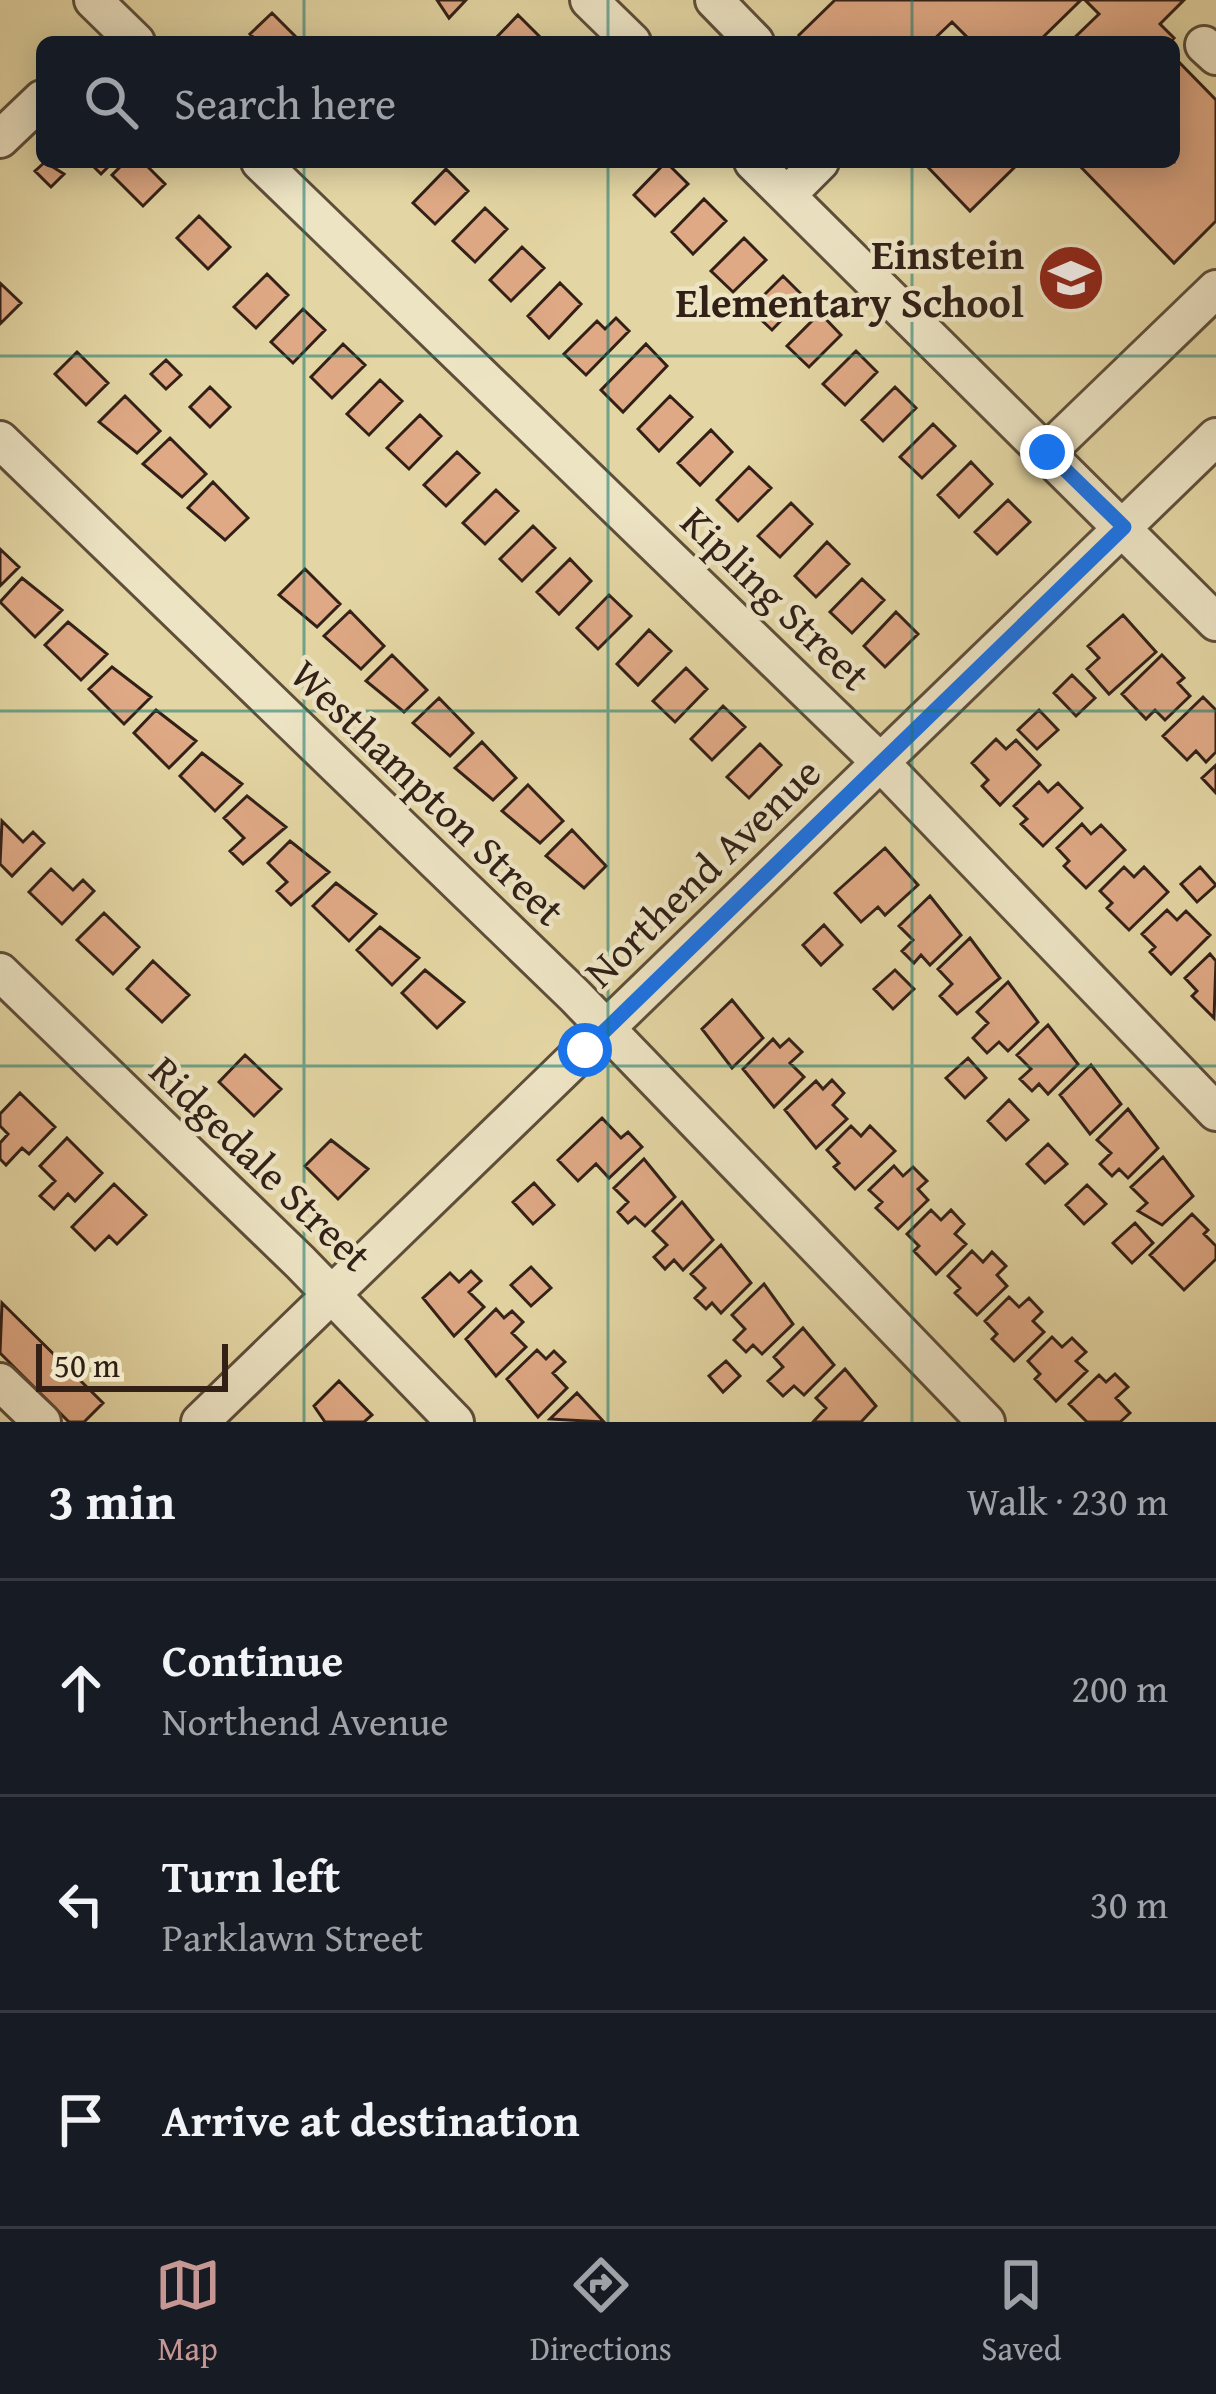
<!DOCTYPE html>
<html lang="en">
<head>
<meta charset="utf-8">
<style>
  :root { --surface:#171b24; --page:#20242c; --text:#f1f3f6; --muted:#9ea1a6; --line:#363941; --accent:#c59692 }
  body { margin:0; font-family:"Gentium Book Plus",serif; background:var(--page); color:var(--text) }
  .scale { position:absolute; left:36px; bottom:30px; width:192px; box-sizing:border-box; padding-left:12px; border:6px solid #322017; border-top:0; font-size:33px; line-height:42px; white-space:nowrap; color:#322017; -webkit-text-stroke:9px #ede4c4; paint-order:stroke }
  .stop { position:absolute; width:36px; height:36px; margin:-27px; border:9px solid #1a73e8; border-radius:50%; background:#fff }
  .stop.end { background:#1a73e8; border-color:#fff; box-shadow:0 3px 12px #0008 }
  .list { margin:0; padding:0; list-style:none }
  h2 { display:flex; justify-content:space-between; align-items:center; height:156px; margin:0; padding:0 48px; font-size:51px }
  h2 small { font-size:39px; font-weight:400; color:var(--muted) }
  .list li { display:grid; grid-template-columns:78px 1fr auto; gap:36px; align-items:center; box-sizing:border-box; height:216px; padding:0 48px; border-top:3px solid var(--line) }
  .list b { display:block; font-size:45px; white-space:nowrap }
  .list p { margin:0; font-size:39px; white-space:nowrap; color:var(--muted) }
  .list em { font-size:39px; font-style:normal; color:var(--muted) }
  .icon { flex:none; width:66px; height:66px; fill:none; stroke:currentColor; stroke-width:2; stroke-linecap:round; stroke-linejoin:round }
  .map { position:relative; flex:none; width:1216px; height:1422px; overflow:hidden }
  .search { position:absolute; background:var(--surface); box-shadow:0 6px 30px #0003; left:36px; right:36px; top:36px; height:132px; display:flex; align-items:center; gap:30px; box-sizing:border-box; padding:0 42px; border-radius:18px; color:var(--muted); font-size:45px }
  .sheet { height:804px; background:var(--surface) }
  nav { display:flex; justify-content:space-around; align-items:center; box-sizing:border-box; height:168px; border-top:3px solid var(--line); background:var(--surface); font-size:33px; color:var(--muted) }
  nav a { display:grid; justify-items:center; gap:6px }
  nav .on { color:var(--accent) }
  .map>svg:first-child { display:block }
  .building { fill:#dfa985; stroke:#322017; stroke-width:3 }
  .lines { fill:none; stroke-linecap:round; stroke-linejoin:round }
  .minor-casing { stroke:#5e4e3a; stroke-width:42 }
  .minor { stroke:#ede4c4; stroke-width:36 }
  .route { stroke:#1a73e8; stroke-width:15 }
  .grid { fill:none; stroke:#0f766e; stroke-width:3; stroke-opacity:0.55 }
  .labels { text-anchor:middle; stroke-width:9; stroke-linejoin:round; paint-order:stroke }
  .poi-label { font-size:42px; font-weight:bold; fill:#322017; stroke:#ede4c4; text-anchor:end }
  .street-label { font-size:42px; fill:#322017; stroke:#ede4c4 }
</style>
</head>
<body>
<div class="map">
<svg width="1216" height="1422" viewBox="0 0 1216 1422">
  <rect width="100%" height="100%" fill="#e4d6a4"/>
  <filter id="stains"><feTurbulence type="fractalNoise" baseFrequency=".00167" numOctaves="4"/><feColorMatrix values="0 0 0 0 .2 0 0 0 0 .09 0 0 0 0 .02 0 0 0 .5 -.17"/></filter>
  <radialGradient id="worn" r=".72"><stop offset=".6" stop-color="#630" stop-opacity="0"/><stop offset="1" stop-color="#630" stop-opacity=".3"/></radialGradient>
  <!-- building -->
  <path class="building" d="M437 0H466L449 18Z
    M835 0H1081L1038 42H972L952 22 931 42H805L799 35Z
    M1085 0H1184L1160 24 1174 38 1170 42H1070L1099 14Z
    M272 13 301 42H258L250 34Z
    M518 15 540 37 535 42H492Z
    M1174 57 1216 100V221L1174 263 1076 162H1174Z
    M45 162 64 174 51 187 35 171Z
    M89 162H113L101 174Z
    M125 162H143L165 184 143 206 112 175Z
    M666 162 688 184 655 216 634 195Z
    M923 162H1020L970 211Z
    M446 169 468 191 435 224 413 203Z
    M704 199 726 221 693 254 672 232Z
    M485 208 507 229 475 262 453 241Z
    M199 216 230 247 208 269 177 238Z
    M744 238 766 260 733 292 711 271Z
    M522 247 544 268 511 301 490 280Z
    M267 274 288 295 256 328 234 307Z
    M783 276 804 297 772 330 750 309Z
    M0 283 21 303 0 324Z
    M560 283 581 304 549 338 528 316Z
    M303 309 325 330 293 363 271 342Z
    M820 313 841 335 809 367 787 346Z
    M616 318 629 331 586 375 564 354 597 321 605 329Z
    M343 344 365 365 332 398 311 377Z
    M646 344 667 366 623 412 601 390Z
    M856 351 877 372 845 405 823 384Z
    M77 352 108 383 86 405 55 374Z
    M166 360 181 375 166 389 151 374Z
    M380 380 402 401 369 435 347 414Z
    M210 387 230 407 210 427 190 407Z
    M895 387 916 408 883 441 862 420Z
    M125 396 160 431 137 453 99 422Z
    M670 396 692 417 659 451 638 429Z
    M420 415 441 436 409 469 387 448Z
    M933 424 955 446 922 478 900 457Z
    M711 430 732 452 700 485 678 463Z
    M170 438 206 474 182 497 143 464Z
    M457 452 479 473 446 506 424 485Z
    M971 462 992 484 959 517 938 495Z
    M749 467 771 488 738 521 717 500Z
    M213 482 248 518 225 540 188 508Z
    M496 490 518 511 485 544 463 523Z
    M1008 500 1030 522 997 554 975 532Z
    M791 503 812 524 780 557 758 536Z
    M533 526 555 548 522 581 500 559Z
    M827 542 849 564 816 597 795 576Z
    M0 549 19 567 0 586Z
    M570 559 591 581 559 614 537 592Z
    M305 569 340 604 317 627 279 595Z
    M22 578 62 610 35 637 0 602Z
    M862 579 884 600 852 633 830 612Z
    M609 595 631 616 598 649 577 628Z
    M350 611 384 646 361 669 324 636Z
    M896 612 918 634 885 667 864 646Z
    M1123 615 1156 652 1109 694 1087 669 1099 658 1088 646Z
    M68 622 107 654 81 680 45 645Z
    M649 630 671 651 638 685 617 664Z
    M392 655 427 690 404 712 366 681Z
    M1162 655 1184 678 1178 683 1190 696 1165 720 1155 710 1146 719 1122 694Z
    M112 667 151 697 124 724 89 689Z
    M686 668 707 689 675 722 653 701Z
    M1072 675 1095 698 1076 716 1054 693Z
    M1203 697 1216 710V752L1206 762 1196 751 1187 760 1163 736Z
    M439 698 473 733 450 756 413 723Z
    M723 706 745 727 712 760 691 739Z
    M156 710 196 741 169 768 134 733Z
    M1039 710 1058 730 1037 749 1018 730Z
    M996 739 1006 749 1016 740 1040 765 1000 805 982 786 988 780 972 763Z
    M482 742 516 778 493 800 455 768Z
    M760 744 781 765 749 798 727 777Z
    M202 753 242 784 215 811 180 776Z
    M1216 765V793L1202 778Z
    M1039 782 1048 792 1058 783 1082 808 1043 846 1021 824 1027 819 1014 806Z
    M528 785 563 821 540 843 502 811Z
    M247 796 286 827 243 864 230 851 244 838 224 818Z
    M2 821 23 842 33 832 44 843 12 876 0 864Z
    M1082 824 1091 834 1101 825 1125 850 1086 888 1064 866 1069 861 1057 848Z
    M572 830 606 866 584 888 546 856Z
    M290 841 329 872 291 905 277 891 287 882 268 863Z
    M885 848 918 885 885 915 878 907 861 922 835 893Z
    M1124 867 1134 877 1144 867 1168 892 1129 930 1107 908 1112 903 1100 891Z
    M1200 867 1216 885 1197 902 1181 884Z
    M51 869 73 890 83 880 94 891 62 924 29 892Z
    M336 883 376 914 349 941 313 906Z
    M930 896 961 935 930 965 921 955 914 963 902 951 913 940 899 926Z
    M1167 910 1177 920 1186 911 1210 935 1171 974 1150 952 1155 947 1142 934Z
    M104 913 139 947 113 974 77 940Z
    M824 925 842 945 821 965 803 945Z
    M380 927 419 958 392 985 357 950Z
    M970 938 1000 978 957 1014 940 996 952 984 938 969Z
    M1210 954 1216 961 1214 1018 1192 996 1197 991 1185 978Z
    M153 961 189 995 162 1022 127 989Z
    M425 970 464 1002 437 1028 402 993Z
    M895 970 914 989 893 1009 874 989Z
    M1008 982 1038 1022 1008 1051 999 1042 987 1053 973 1038 988 1023 977 1012Z
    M732 1000 763 1038 732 1068 702 1029Z
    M1048 1025 1078 1064 1048 1094 1039 1084 1032 1091 1020 1079 1031 1069 1017 1055Z
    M773 1039 780 1047 789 1039 802 1052 790 1063 804 1077 774 1107 743 1069Z
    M245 1055 281 1089 254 1116 219 1082Z
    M968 1058 986 1078 965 1098 946 1078Z
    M1091 1065 1121 1104 1090 1134 1060 1095Z
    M832 1080 844 1093 833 1105 847 1119 816 1148 785 1110 816 1081 823 1089Z
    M20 1093 55 1127 29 1154 22 1148 6 1165 0 1159V1143L8 1134 0 1126V1114Z
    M1009 1100 1028 1120 1006 1140 988 1121Z
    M1128 1109 1158 1148 1128 1178 1119 1169 1112 1176 1100 1164 1111 1153 1097 1140Z
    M602 1118 621 1138 628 1132 642 1147 609 1178 596 1164 578 1181 558 1160Z
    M851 1126 861 1136 870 1126 895 1151 855 1189 834 1167 839 1163 827 1150Z
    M67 1138 102 1173 75 1201 68 1194 54 1209 40 1196 55 1181 40 1166Z
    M331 1140 368 1169 338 1199 305 1166Z
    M1048 1144 1067 1164 1045 1183 1027 1164Z
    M1163 1157 1193 1196 1162 1225 1138 1211 1147 1203 1131 1187Z
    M644 1159 675 1197 645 1226 635 1217 628 1223 618 1212 628 1202 614 1188Z
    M894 1166 903 1176 913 1167 927 1181 918 1189 928 1200 898 1229 876 1208 882 1202 869 1190Z
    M534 1183 554 1205 533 1224 513 1202Z
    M114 1184 146 1215 117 1244 109 1236 95 1250 72 1227Z
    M1087 1185 1106 1204 1084 1224 1066 1205Z
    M682 1202 713 1240 683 1270 674 1260 665 1269 654 1257 667 1245 653 1231Z
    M931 1210 941 1220 951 1210 964 1224 955 1234 966 1244 936 1274 914 1251 919 1246 907 1234Z
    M1192 1214 1208 1230 1204 1234 1216 1246V1259L1184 1290 1150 1255Z
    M1135 1223 1153 1243 1132 1263 1113 1243Z
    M721 1245 751 1283 721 1313 712 1303 706 1309 695 1298 705 1288 691 1274Z
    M972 1251 983 1262 992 1252 1006 1266 997 1275 1007 1286 977 1315 955 1293 960 1288 948 1276Z
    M531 1267 551 1288 531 1306 511 1285Z
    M471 1271 481 1281 469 1292 484 1307 454 1336 423 1298 450 1273 459 1282Z
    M764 1284 793 1324 762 1354 753 1345 746 1352 734 1340 745 1329 732 1315Z
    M1009 1297 1019 1307 1029 1298 1042 1312 1033 1321 1044 1332 1014 1361 992 1339 997 1334 985 1321Z
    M2 1303 103 1403 84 1422H69L0 1353Z
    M496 1309 504 1318 512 1311 523 1322 512 1333 526 1347 496 1376 466 1339Z
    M803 1328 834 1365 804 1395 794 1386 783 1396 768 1381 783 1367 774 1357Z
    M1052 1337 1062 1347 1072 1338 1086 1352 1076 1361 1087 1371 1056 1401 1035 1379 1040 1374 1028 1361Z
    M537 1350 546 1359 554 1351 565 1362 553 1373 567 1388 538 1417 507 1379Z
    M726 1361 740 1376 723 1392 709 1376Z
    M845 1369 876 1406 861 1422H813L826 1408 816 1398Z
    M1115 1374 1128 1387 1116 1398 1130 1413 1120 1422H1087L1069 1404 1099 1375 1106 1382Z
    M339 1381 372 1415 364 1422H325L314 1406Z
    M577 1393 604 1422 550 1419Z"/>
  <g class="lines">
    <defs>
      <path id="minor" d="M93 0 136 42
        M589 0 632 42
        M714 0 755 42
        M1204 45 1216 56
        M0 139 42 99
        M260 162 880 762 1216 1112
        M753 162 1216 622
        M787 195 820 162
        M0 440 575 996 986 1422
        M1047 452 1216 289
        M0 972 300 1262 455 1422
        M0 1382 42 1422
        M200 1422 1216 437"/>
    </defs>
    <!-- minor casing -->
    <use href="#minor" class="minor-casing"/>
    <!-- minor -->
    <use href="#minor" class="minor"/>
  </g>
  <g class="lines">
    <!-- route -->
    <path class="route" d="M585 1050 1124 527 1047 452"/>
  </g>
  <!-- grid -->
  <path class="grid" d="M304 0V42M608 0V42M912 0V42M304 162V1422M608 162V1422M912 162V1422M0 356H1216M0 711H1216M0 1066H1216"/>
  <!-- icons -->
  <defs>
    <symbol id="school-disc" viewBox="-11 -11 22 22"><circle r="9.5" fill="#8f2418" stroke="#ede4c4"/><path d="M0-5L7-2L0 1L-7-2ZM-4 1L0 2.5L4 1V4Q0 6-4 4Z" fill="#fff"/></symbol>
  </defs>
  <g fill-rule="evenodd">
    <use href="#school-disc" x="1033" y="240" width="76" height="76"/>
  </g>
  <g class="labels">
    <!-- poi labels -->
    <g class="poi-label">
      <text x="1024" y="269">Einstein<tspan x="1024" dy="48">Elementary School</tspan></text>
    </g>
    <!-- street labels -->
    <g class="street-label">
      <text transform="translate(776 598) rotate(44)" y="15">Kipling Street</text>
      <text transform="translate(428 792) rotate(44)" y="15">Westhampton Street</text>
      <text transform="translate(702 872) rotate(-44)" y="15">Northend Avenue</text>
      <text transform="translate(261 1163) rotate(44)" y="15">Ridgedale Street</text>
    </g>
  </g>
  <rect width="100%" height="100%" filter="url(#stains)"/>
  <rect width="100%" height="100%" fill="url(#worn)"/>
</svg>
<div class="scale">50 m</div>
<div class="stop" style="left:585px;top:1050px"></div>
<div class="stop end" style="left:1047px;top:452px"></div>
<div class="search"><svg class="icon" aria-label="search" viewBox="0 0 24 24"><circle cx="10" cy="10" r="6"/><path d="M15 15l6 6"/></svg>Search here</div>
</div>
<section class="sheet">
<h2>3 min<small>Walk · 230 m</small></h2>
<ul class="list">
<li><svg class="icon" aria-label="ahead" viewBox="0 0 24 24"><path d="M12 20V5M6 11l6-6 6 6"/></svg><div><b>Continue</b><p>Northend Avenue</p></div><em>200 m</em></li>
<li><svg class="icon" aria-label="left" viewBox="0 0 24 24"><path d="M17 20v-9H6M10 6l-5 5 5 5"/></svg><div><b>Turn left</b><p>Parklawn Street</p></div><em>30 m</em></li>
<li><svg class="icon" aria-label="arrive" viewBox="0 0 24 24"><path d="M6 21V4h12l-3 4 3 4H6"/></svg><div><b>Arrive at destination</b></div></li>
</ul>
</section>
<nav>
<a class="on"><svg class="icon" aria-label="map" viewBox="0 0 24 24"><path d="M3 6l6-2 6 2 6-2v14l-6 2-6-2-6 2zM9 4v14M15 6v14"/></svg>Map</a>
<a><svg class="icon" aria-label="directions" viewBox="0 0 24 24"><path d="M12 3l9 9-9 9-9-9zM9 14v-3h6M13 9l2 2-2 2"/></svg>Directions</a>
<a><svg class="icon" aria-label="saved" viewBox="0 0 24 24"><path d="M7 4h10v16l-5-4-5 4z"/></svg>Saved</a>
</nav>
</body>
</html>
